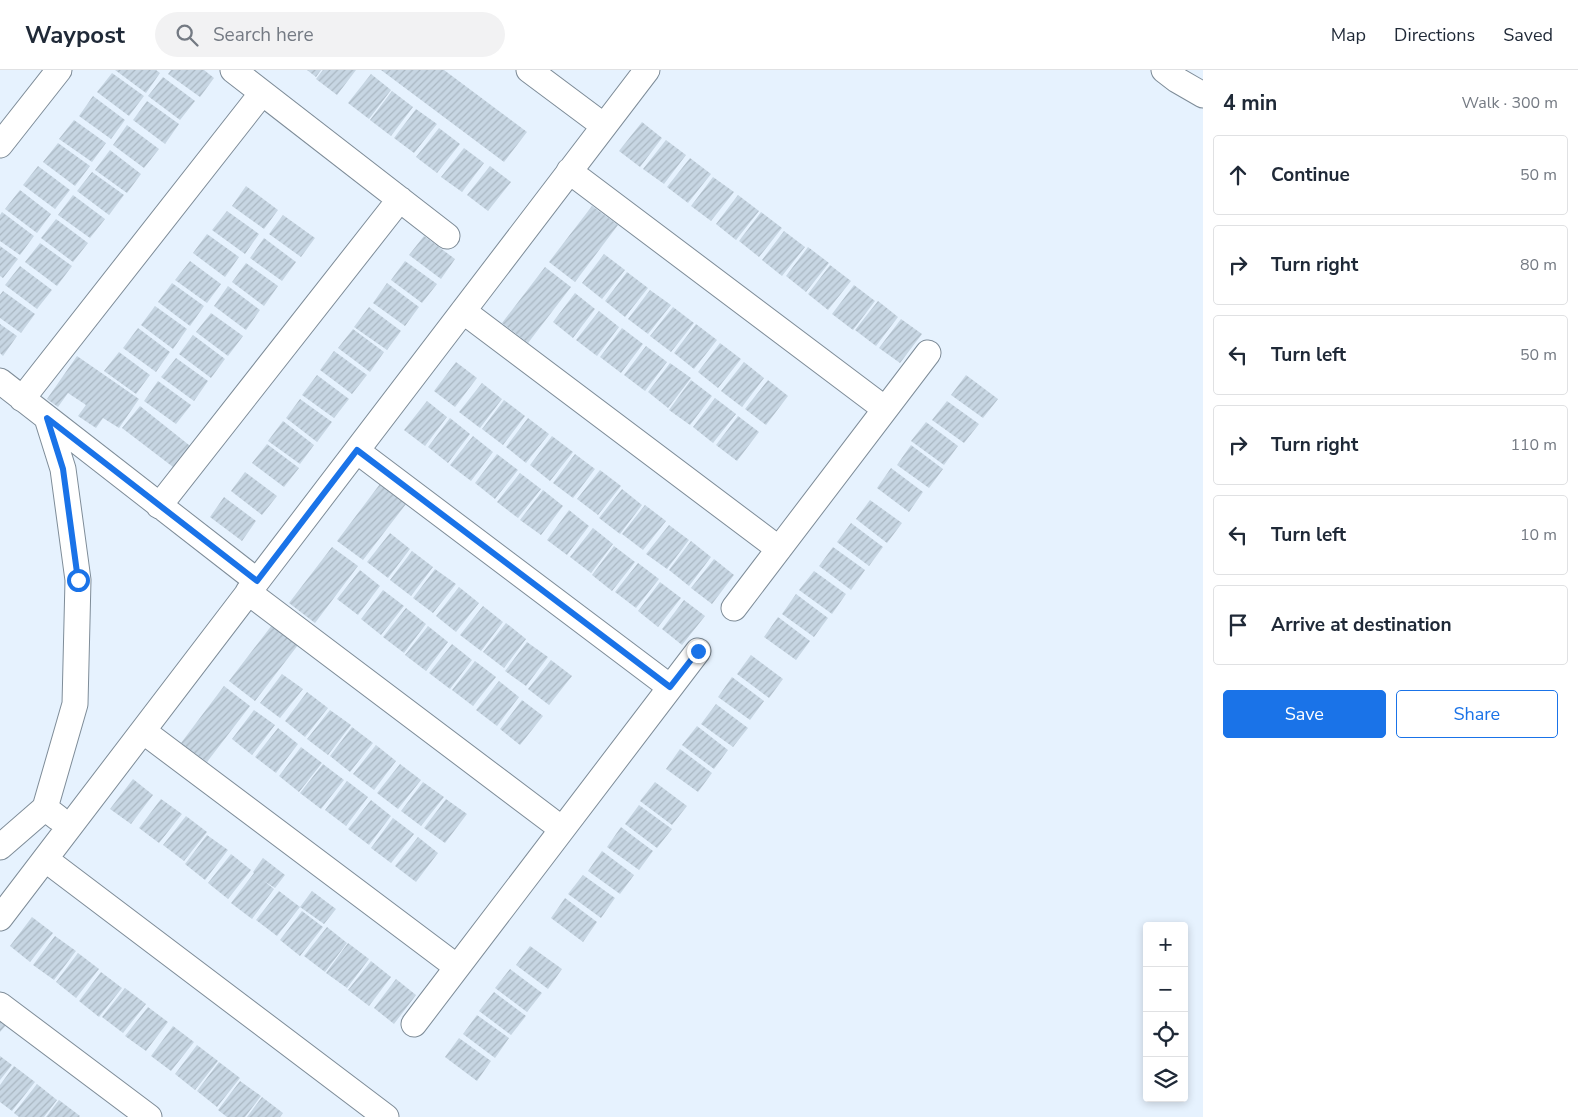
<!DOCTYPE html>
<html lang="en">
<head>
<meta charset="utf-8">
<style>
  :root { --surface:#fff; --page:#f2f2f3; --text:#1f2937; --muted:#747a83; --line:#e0e1e3; --accent:#1a73e8 }
  body { margin:0; font-family:"Nunito Sans",sans-serif; background:var(--page); color:var(--text) }
  .controls { position:absolute; right:15px; bottom:15px; display:grid; overflow:hidden; border-radius:5px; box-shadow:0 2px 8px #0003 }
  .controls button { width:45px; height:45px; display:grid; place-items:center; padding:0; border:0; border-bottom:1px solid var(--line); background:var(--surface); color:var(--text); font:25px sans-serif }
  .stop { position:absolute; width:15px; height:15px; margin:-11px; border:4px solid #1a73e8; border-radius:50%; background:#fff }
  .stop.end { background:#1a73e8; border-color:#fff; box-shadow:0 1px 5px #0008 }
  .list { margin:0; padding:0; list-style:none }
  h2 { display:flex; justify-content:space-between; align-items:center; height:65px; margin:0; padding:0 20px; font-size:21px }
  h2 small { font-size:16px; font-weight:400; color:var(--muted) }
  .list li { display:grid; grid-template-columns:32px 1fr auto; gap:15px; align-items:center; box-sizing:border-box; height:80px; margin:0 10px 10px; padding:0 10px; border:1px solid var(--line); border-radius:5px }
  .list b { display:block; font-size:19px; white-space:nowrap }
  .list em { font-size:16px; font-style:normal; color:var(--muted) }
  .actions { display:flex; gap:10px; padding:15px 20px }
  .actions a { flex:1; padding:11px 0; border:1px solid var(--accent); border-radius:5px; text-align:center; font-size:18px; color:var(--accent) }
  .actions .main { background:var(--accent); color:#fff }
  .icon { flex:none; width:28px; height:28px; fill:none; stroke:currentColor; stroke-width:2; stroke-linecap:round; stroke-linejoin:round }
  .map { position:relative; flex:none; width:1203px; height:1047px; overflow:hidden }
  header { display:flex; align-items:center; gap:30px; box-sizing:border-box; height:70px; padding:0 25px; background:var(--surface); border-bottom:1px solid var(--line) }
  header strong { font-size:24px }
  nav { display:flex; gap:28px; margin-inline-start:auto; font-size:18px }
  .search { width:350px; height:45px; background:var(--page); display:flex; align-items:center; gap:12px; box-sizing:border-box; padding:0 18px; border-radius:28px; color:var(--muted); font-size:19px }
  main { display:flex }
  aside { flex:1; background:var(--surface) }
  .map>svg:first-child { display:block }
  .building { fill:url(#building-hatch) }
  .lines { fill:none; stroke-linecap:round; stroke-linejoin:round }
  .minor-casing { stroke:#7e8c98; stroke-width:27 }
  .minor { stroke:#fff; stroke-width:25 }
  .route { stroke:#1a73e8; stroke-width:6 }
</style>
</head>
<body>
<header>
<strong>Waypost</strong>
<div class="search"><svg class="icon" aria-label="search" viewBox="0 0 24 24"><circle cx="10" cy="10" r="6"/><path d="M15 15l6 6"/></svg>Search here</div>
<nav><a>Map</a><a>Directions</a><a>Saved</a></nav>
</header>
<main>
<div class="map">
<svg width="1203" height="1047" viewBox="0 0 1203 1047">
  <defs>
    <pattern id="building-hatch" width="6" height="6" patternUnits="userSpaceOnUse" patternTransform="scale(1.25)"><rect width="6" height="6" fill="#c7d6e3"/><path d="M-1 1l2-2M0 6l6-6M5 7l2-2" fill="none" stroke="#aab7c2"/></pattern>
  </defs>
  <rect width="100%" height="100%" fill="#e6f2fe"/>
  <!-- building -->
  <path class="building" d="M115 0H156L160 3 146 23Z
    M171 0H204L214 8 200 27 168 4Z
    M307 0H321L316 7Z
    M323 0H356L337 25 316 9Z
    M381 0H444L527 62 504 92Z
    M112 3 144 26 129 46 97 22Z
    M371 4 391 20 369 49 348 33Z
    M163 7 195 31 180 50 148 26Z
    M392 21 413 37 391 66 370 50Z
    M93 26 125 50 111 69 79 46Z
    M147 31 179 54 165 74 133 50Z
    M416 39 437 54 414 83 394 68Z
    M74 50 106 73 92 92 59 69Z
    M642 52 662 68 640 97 619 81Z
    M127 55 159 79 144 98 113 75Z
    M439 58 460 74 437 103 416 87Z
    M666 70 686 85 664 114 643 99Z
    M58 73 90 96 75 116 43 92Z
    M464 78 484 93 462 122 441 107Z
    M110 80 141 104 127 123 95 100Z
    M690 88 711 104 688 133 667 117Z
    M38 96 70 120 55 139 23 115Z
    M490 96 511 112 488 141 467 125Z
    M92 102 124 125 109 145 77 121Z
    M713 107 734 122 711 151 691 136Z
    M246 116 278 140 264 159 232 136Z
    M20 120 51 144 37 163 5 139Z
    M73 125 105 149 90 168 58 145Z
    M738 125 759 141 736 170 716 154Z
    M592 136 618 155 575 212 549 192Z
    M227 141 259 164 245 184 212 160Z
    M2 142 34 166 20 185 0 171V145Z
    M761 142 782 158 759 187 739 171Z
    M283 145 315 168 301 187 269 164Z
    M56 149 88 173 73 192 41 168Z
    M784 161 805 177 782 206 762 190Z
    M207 164 239 187 225 207 193 183Z
    M424 166 455 189 441 209 409 185Z
    M264 168 296 192 282 211 250 188Z
    M40 173 72 196 57 216 25 192Z
    M0 176 18 189 3 208 0 206Z
    M808 177 829 193 806 222 786 206Z
    M604 184 625 200 602 229 582 213Z
    M190 191 221 214 207 233 175 210Z
    M405 191 437 214 422 233 391 210Z
    M246 193 278 216 264 236 232 212Z
    M830 195 851 211 828 240 808 224Z
    M20 196 52 220 37 239 5 215Z
    M545 197 571 217 528 273 502 253Z
    M627 202 648 218 625 247 605 231Z
    M172 213 204 236 190 256 158 232Z
    M387 213 419 237 405 256 373 233Z
    M854 215 875 231 853 260 832 244Z
    M228 216 260 240 246 260 214 236Z
    M650 220 671 235 648 264 628 249Z
    M3 221 35 244 21 263 0 248V225Z
    M575 223 595 239 573 268 553 252Z
    M878 231 898 247 876 276 855 260Z
    M155 236 187 259 173 279 141 255Z
    M369 237 401 261 387 280 354 257Z
    M673 237 694 253 671 282 650 266Z
    M599 241 619 257 597 286 576 270Z
    M211 243 243 266 228 286 196 262Z
    M901 249 922 264 900 293 879 278Z
    M0 254 17 266 3 286 0 283Z
    M696 254 717 270 694 299 674 283Z
    M138 258 170 282 156 302 123 278Z
    M622 258 643 274 621 303 600 287Z
    M353 259 384 282 370 302 338 278Z
    M193 265 225 289 211 308 179 284Z
    M720 273 741 289 718 318 698 302Z
    M646 276 667 292 645 321 624 305Z
    M334 281 367 305 352 324 320 300Z
    M119 282 150 305 136 324 104 301Z
    M77 286 139 329 119 358 103 348 96 358 78 346 86 335 68 323 58 337 47 329Z
    M176 288 208 311 194 331 161 307Z
    M456 292 477 308 455 337 434 321Z
    M744 292 764 308 742 337 721 321Z
    M670 293 691 308 668 338 648 322Z
    M317 305 349 329 334 348 302 325Z
    M966 305 998 329 983 348 951 325Z
    M691 310 712 326 690 355 669 340Z
    M768 310 788 326 766 355 745 339Z
    M158 311 191 335 176 354 144 331Z
    M482 313 502 329 480 358 459 342Z
    M715 328 736 344 713 373 693 357Z
    M300 329 332 352 317 372 286 348Z
    M504 330 525 346 503 375 482 359Z
    M427 331 447 347 425 376 404 360Z
    M947 331 979 354 964 373 932 350Z
    M140 336 194 379 177 400 122 358Z
    M738 346 759 362 737 391 716 375Z
    M450 348 470 364 448 393 428 377Z
    M528 348 549 364 526 393 506 377Z
    M283 351 314 375 300 394 268 371Z
    M926 352 958 376 944 395 911 371Z
    M473 366 493 382 471 411 450 395Z
    M552 366 573 382 550 411 530 395Z
    M267 374 299 398 284 417 252 393Z
    M911 375 943 399 929 418 897 395Z
    M497 384 518 400 495 429 475 413Z
    M575 384 595 399 573 428 553 413Z
    M891 398 923 422 909 442 877 418Z
    M600 400 621 416 598 445 577 429Z
    M245 402 277 426 262 445 231 421Z
    M520 403 541 419 518 448 497 432Z
    M380 414 406 434 363 490 337 471Z
    M622 419 642 435 620 464 599 448Z
    M543 420 563 436 541 465 520 450Z
    M224 427 256 451 242 471 210 447Z
    M870 430 902 453 887 473 856 449Z
    M645 435 666 451 643 480 622 464Z
    M569 440 589 456 567 485 547 470Z
    M851 453 883 477 869 496 837 472Z
    M669 455 689 470 667 499 646 484Z
    M593 458 613 474 591 503 570 487Z
    M390 463 410 479 388 508 367 492Z
    M691 471 711 487 689 516 669 500Z
    M614 476 635 492 612 521 592 505Z
    M332 477 358 496 315 553 289 533Z
    M833 477 865 500 851 520 819 496Z
    M412 481 433 497 411 526 390 510Z
    M714 489 734 505 712 534 691 518Z
    M638 493 659 509 636 538 615 522Z
    M435 499 456 514 433 543 413 528Z
    M360 500 380 516 358 545 337 529Z
    M814 501 846 524 832 544 799 520Z
    M660 512 681 528 658 557 638 541Z
    M459 517 479 533 456 562 436 546Z
    M383 520 404 536 381 565 361 549Z
    M796 524 828 548 814 567 782 544Z
    M684 530 705 546 682 575 662 559Z
    M483 536 503 552 481 581 460 565Z
    M406 538 426 554 404 583 383 567Z
    M778 547 810 571 796 590 764 567Z
    M506 553 526 569 504 598 483 582Z
    M272 555 298 575 255 631 229 611Z
    M428 556 448 572 426 601 405 585Z
    M527 572 548 587 526 616 505 601Z
    M452 574 472 590 450 619 429 603Z
    M751 585 783 609 769 628 737 604Z
    M551 590 572 606 549 635 528 619Z
    M475 591 496 607 473 636 452 620Z
    M282 604 303 619 280 648 260 633Z
    M732 607 764 631 750 650 718 627Z
    M499 611 519 627 497 656 476 640Z
    M224 616 250 636 207 692 181 673Z
    M307 622 328 638 305 667 285 651Z
    M522 630 543 646 520 675 500 659Z
    M716 634 748 658 733 677 701 654Z
    M254 640 275 655 252 685 232 669Z
    M330 640 351 655 328 685 307 669Z
    M697 656 728 680 714 699 682 675Z
    M352 657 373 673 350 702 330 686Z
    M278 658 298 674 276 703 255 687Z
    M376 675 396 691 374 720 353 704Z
    M301 677 322 693 299 722 279 706Z
    M680 679 712 703 698 722 666 699Z
    M323 694 344 710 321 739 300 723Z
    M400 694 421 710 398 739 377 723Z
    M133 709 153 725 131 754 110 739Z
    M347 711 368 727 346 756 325 740Z
    M423 712 444 727 421 756 401 741Z
    M655 712 687 736 672 755 640 731Z
    M161 729 182 744 159 773 139 758Z
    M446 729 467 744 445 773 424 758Z
    M371 730 391 746 369 775 348 759Z
    M639 735 672 759 657 778 625 754Z
    M186 746 207 762 184 791 163 775Z
    M393 748 414 764 391 793 371 778Z
    M621 757 653 781 639 800 607 777Z
    M207 765 228 780 205 810 185 794Z
    M418 767 438 783 416 812 395 796Z
    M602 781 634 805 620 824 588 801Z
    M231 784 251 800 228 829 208 813Z
    M263 788 285 805 275 818 264 811 274 819 252 849 231 833 254 803 253 802Z
    M583 805 615 828 601 848 568 824Z
    M279 821 300 837 277 866 256 850Z
    M312 821 336 839 324 854 300 837Z
    M565 828 597 852 583 872 551 848Z
    M302 841 323 857 300 886 280 870Z
    M32 847 53 863 30 892 10 876Z
    M327 857 347 873 325 902 304 886Z
    M55 866 76 881 54 910 33 895Z
    M348 873 369 889 347 918 326 903Z
    M530 876 562 899 548 919 516 895Z
    M78 883 99 899 76 928 56 912Z
    M371 891 391 907 369 936 348 920Z
    M510 899 542 923 527 942 495 918Z
    M101 902 122 918 99 947 79 931Z
    M396 909 416 925 394 954 374 938Z
    M125 918 146 934 123 963 102 947Z
    M494 922 526 946 511 965 479 941Z
    M148 937 168 952 146 981 125 966Z
    M477 945 509 968 495 988 463 964Z
    M0 948 7 954 0 962Z
    M173 956 194 972 171 1001 151 986Z
    M459 968 491 991 477 1011 445 987Z
    M197 975 218 991 195 1020 175 1004Z
    M0 986 12 995 0 1010Z
    M219 992 240 1008 217 1037 197 1021Z
    M14 996 35 1012 12 1041 0 1032V1015Z
    M240 1011 261 1026 245 1047H227L218 1040Z
    M37 1014 57 1030 44 1047H19L14 1043Z
    M262 1027 283 1043 280 1047H247Z
    M59 1030 80 1046 79 1047H46Z"/>
  <g class="lines">
    <defs>
      <path id="minor" d="M233 0 447 166
        M529 0 604 56
        M1164 0 1177 10 1203 25
        M0 75 59 0
        M569 101 885 339
        M463 241 779 479
        M0 311 257 511
        M22 329 262 23
        M357 381 670 617
        M159 436 400 129
        M248 522 562 759
        M734 538 928 283
        M143 661 457 897
        M45 738 75 634 78 510 63 399 47 348
        M0 777 45 738 58 748
        M45 789 386 1047
        M0 848 647 0
        M0 935 149 1047
        M414 954 698 581"/>
    </defs>
    <!-- minor casing -->
    <use href="#minor" class="minor-casing"/>
    <!-- minor -->
    <use href="#minor" class="minor"/>
  </g>
  <g class="lines">
    <!-- route -->
    <path class="route" d="M78 510 63 399 47 348 257 511 357 380 670 617 698 581"/>
  </g>
</svg>
<div class="controls">
<button>+</button>
<button>−</button>
<button><svg class="icon" aria-label="locate" viewBox="0 0 24 24"><circle cx="12" cy="12" r="6"/><path d="M12 2v4M12 18v4M2 12h4M18 12h4"/></svg></button>
<button><svg class="icon" aria-label="layers" viewBox="0 0 24 24"><path d="M12 4l9 5-9 5-9-5zM3 14l9 5 9-5"/></svg></button>
</div>
<div class="stop" style="left:78px;top:510px"></div>
<div class="stop end" style="left:698px;top:581px"></div>
</div>
<aside>
<h2>4 min<small>Walk · 300 m</small></h2>
<ul class="list">
<li><svg class="icon" aria-label="ahead" viewBox="0 0 24 24"><path d="M12 20V5M6 11l6-6 6 6"/></svg><div><b>Continue</b></div><em>50 m</em></li>
<li><svg class="icon" aria-label="right" viewBox="0 0 24 24"><path d="M7 20v-9h11M14 6l5 5-5 5"/></svg><div><b>Turn right</b></div><em>80 m</em></li>
<li><svg class="icon" aria-label="left" viewBox="0 0 24 24"><path d="M17 20v-9H6M10 6l-5 5 5 5"/></svg><div><b>Turn left</b></div><em>50 m</em></li>
<li><svg class="icon" aria-label="right" viewBox="0 0 24 24"><path d="M7 20v-9h11M14 6l5 5-5 5"/></svg><div><b>Turn right</b></div><em>110 m</em></li>
<li><svg class="icon" aria-label="left" viewBox="0 0 24 24"><path d="M17 20v-9H6M10 6l-5 5 5 5"/></svg><div><b>Turn left</b></div><em>10 m</em></li>
<li><svg class="icon" aria-label="arrive" viewBox="0 0 24 24"><path d="M6 21V4h12l-3 4 3 4H6"/></svg><div><b>Arrive at destination</b></div></li>
</ul>
<div class="actions"><a class="main">Save</a><a>Share</a></div>
</aside>
</main>
</body>
</html>
